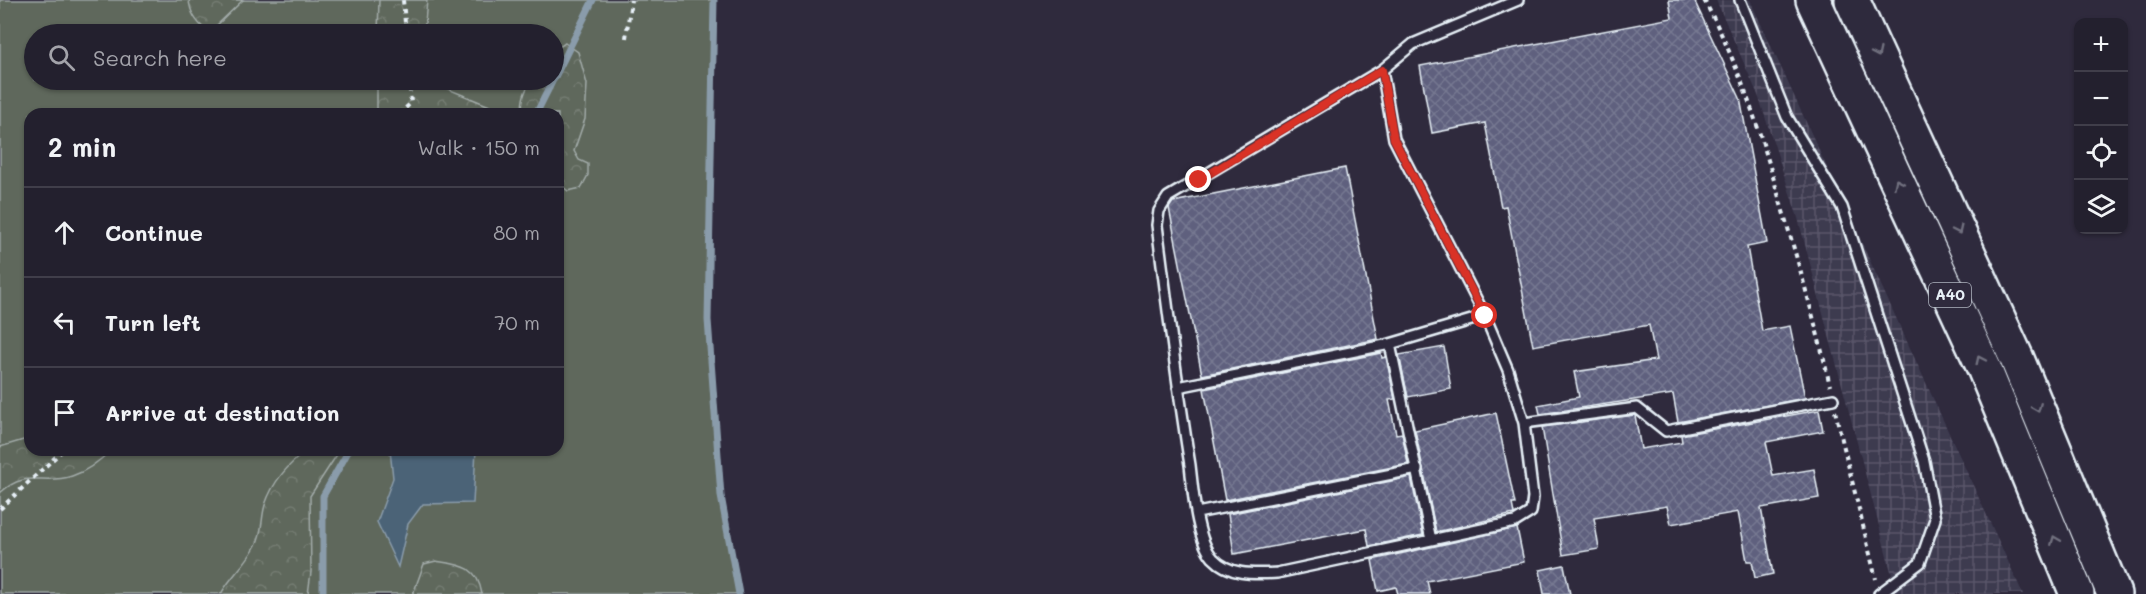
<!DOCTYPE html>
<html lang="en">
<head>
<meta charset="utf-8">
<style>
  :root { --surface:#23202e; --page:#2f2d3a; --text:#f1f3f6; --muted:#a3a3aa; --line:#403e4a }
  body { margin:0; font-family:Mali,sans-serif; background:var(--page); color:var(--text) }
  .controls { position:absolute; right:18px; top:18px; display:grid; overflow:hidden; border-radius:12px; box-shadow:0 2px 4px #0004 }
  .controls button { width:54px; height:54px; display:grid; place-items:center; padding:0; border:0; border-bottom:2px solid var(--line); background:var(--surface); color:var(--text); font:30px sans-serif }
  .stop { position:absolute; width:18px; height:18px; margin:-14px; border:4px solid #d93025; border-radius:50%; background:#fff }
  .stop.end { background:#d93025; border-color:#fff; box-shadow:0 2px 6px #0008 }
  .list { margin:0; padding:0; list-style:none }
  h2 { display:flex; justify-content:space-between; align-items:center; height:78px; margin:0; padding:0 24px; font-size:26px }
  h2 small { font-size:20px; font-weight:400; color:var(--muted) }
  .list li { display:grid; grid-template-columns:39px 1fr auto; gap:18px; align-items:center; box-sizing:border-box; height:90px; padding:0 24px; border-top:2px solid var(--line) }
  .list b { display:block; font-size:22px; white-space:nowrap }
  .list em { font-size:20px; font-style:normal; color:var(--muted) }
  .icon { flex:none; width:33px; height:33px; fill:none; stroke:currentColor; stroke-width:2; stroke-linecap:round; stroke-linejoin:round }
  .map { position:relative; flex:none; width:2146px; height:594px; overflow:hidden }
  .search { position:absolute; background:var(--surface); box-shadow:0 2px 4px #0004; left:24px; top:24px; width:540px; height:66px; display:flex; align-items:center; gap:15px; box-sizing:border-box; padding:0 21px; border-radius:33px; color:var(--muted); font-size:22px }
  .panel { position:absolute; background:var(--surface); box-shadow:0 2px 4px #0004; left:24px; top:108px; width:540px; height:348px; border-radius:18px }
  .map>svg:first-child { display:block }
  .industrial { fill:url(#industrial-grid) }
  .green { fill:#5e675b; stroke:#a3acaa; stroke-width:1.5; fill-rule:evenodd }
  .forest { fill:url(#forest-crowns); stroke:#a3acaa; stroke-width:1.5 }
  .water { fill:#4c6377; stroke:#8a9cab; stroke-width:1.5 }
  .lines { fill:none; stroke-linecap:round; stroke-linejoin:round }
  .stream { stroke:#8a9cab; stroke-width:7 }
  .building { fill:url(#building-cross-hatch); stroke:#e8f1f8; stroke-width:1.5 }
  .lane-casing { stroke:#e8f1f8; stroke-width:14 }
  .highway-casing { stroke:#e8f1f8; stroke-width:38 }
  .path { stroke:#e8f1f8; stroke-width:4; stroke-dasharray:4.5 4.5; stroke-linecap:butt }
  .lane { stroke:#2f2a3d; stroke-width:9 }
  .highway { stroke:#2f2a3d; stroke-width:33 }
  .oneway { stroke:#70707e }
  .route { stroke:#d93025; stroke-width:8 }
  .labels { text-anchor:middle; stroke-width:6; stroke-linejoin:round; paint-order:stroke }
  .shield { fill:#2f2a3d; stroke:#b0b5c0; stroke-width:1.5 }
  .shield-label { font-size:15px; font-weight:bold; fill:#e8f1f8 }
</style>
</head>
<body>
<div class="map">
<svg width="2146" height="594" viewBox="0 0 2146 594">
  <defs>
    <pattern id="industrial-grid" width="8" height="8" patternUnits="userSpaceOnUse" patternTransform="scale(1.5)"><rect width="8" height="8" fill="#3d3a50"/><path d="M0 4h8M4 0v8" fill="none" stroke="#59576a"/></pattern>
    <pattern id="forest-crowns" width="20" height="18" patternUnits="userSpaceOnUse" patternTransform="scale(1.5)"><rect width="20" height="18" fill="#5e675b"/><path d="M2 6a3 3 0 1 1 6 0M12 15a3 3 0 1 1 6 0" fill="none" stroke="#757d73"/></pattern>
    <pattern id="building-cross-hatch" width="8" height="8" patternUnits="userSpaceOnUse" patternTransform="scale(1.5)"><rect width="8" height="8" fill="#5f617e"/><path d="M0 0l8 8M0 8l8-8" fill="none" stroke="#767891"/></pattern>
  </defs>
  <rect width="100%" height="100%" fill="#2f2a3d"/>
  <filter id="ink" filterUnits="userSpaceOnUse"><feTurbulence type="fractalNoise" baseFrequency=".0167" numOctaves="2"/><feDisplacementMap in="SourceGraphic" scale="12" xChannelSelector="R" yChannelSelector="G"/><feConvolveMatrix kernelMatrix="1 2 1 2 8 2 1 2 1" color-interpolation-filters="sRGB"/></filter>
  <g filter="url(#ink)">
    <!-- industrial -->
    <path class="industrial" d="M1716 0H1750L2023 594H1897L1798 218 1758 95Z"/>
    <!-- green -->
    <path class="green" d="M0 0H714L708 320 721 496 739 594H0ZM34 34H554V80H34ZM30 114H558V450H30Z"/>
    <!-- forest -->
    <path class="forest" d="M189 0H243L216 26 206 30C196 22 190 13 189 0Z
      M379 0H427L424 34H378Z
      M565 43 578 52 587 84 585 119 574 151 579 160 588 164V175L581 188 568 191 558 183V114L522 113C522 99 524 91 532 80H554V51Z
      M377 80H438L443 87 492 107 498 114H377Z
      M30 438V450H111C100 461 87 471 72 476 42 486 27 468 0 493V447Z
      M307 450H340L310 496 311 572 308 594H221C231 576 247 563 256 545 263 531 261 518 265 505 273 481 288 465 307 450Z
      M436 561C461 565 477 565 482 594H413L424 564Z"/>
    <!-- water -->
    <path class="water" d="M390 450H476L473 503 423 504 408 524 398 567 377 522 393 478Z"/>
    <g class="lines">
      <!-- stream -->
      <path class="stream" d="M714 0 708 320 721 496 739 594
        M554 79 593 0
        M536 114 553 80
        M323 594V496L349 450"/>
    </g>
    <!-- building -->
    <path class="building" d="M1669 0H1694L1740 98 1767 243 1747 247 1762 331 1790 326 1805 398 1678 422 1673 394 1540 414 1538 405 1579 397 1574 372 1656 360 1649 325 1533 346 1506 206 1501 207 1485 123 1432 133 1420 66 1672 18Z
      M1345 168 1378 339 1202 375 1169 208 1173 202Z
      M1444 347 1451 389 1408 397 1399 355Z
      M1381 353 1382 358 1386 357 1395 399 1389 400 1396 434 1402 433 1408 464 1225 500 1204 389Z
      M1819 410 1823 431 1766 442 1773 476 1814 469 1819 498 1761 508 1773 574 1755 578 1752 561H1747L1738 512 1671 524 1667 506 1594 518 1599 549 1563 555 1542 427 1635 415 1641 449 1682 442 1681 435Z
      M1496 413 1515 504H1512L1514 514 1436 532 1415 430Z
      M1411 477 1423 535 1369 546 1366 529 1234 554 1228 514Z
      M1517 528 1524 562 1427 581 1430 594H1398L1396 587 1378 591 1372 560Z
      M1564 565 1570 594H1544L1540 570Z"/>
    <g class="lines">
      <defs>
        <path id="lane" d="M1518 0 1413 44 1382 70 1394 139 1485 316 1508 370 1524 423 1637 408 1666 431 1833 399
          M1740 0 1787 117 1842 207 1924 461 1935 519 1920 563 1879 594
          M1382 70 1168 197 1159 211 1157 225C1167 305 1177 385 1190 465 1193 490 1196 539 1213 558 1230 576 1254 574 1277 573L1515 522 1531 512 1533 497 1524 423
          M1390 344 1485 316
          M1178 387 1390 344 1431 540
          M1197 513 1417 469"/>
        <path id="highway" d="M1813 0 1984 368 2077 594
          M1852 0 2017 359 2114 594"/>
      </defs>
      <!-- lane casing -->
      <use href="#lane" class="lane-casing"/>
      <!-- highway casing -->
      <use href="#highway" class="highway-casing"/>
      <!-- path -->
      <path class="path" d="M403 0 406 34
        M1704 0C1739 64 1760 131 1780 201 1798 262 1816 323 1830 386
        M626 38 631 0
        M399 114 411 103 409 80
        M1835 411 1876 579
        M0 509 63 450"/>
      <!-- lane -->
      <use href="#lane" class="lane"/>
      <!-- highway -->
      <use href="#highway" class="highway"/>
    </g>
    <!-- one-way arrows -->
    <defs><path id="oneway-chevron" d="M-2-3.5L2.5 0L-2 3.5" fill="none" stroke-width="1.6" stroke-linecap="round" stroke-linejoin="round" transform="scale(1.5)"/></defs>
    <g class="oneway">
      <use href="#oneway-chevron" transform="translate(1877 53) rotate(65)"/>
      <use href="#oneway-chevron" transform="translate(1898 183) rotate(-115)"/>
      <use href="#oneway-chevron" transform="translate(1958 230) rotate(65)"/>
      <use href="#oneway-chevron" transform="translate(1980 360) rotate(-115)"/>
      <use href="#oneway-chevron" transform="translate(2037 408) rotate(68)"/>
      <use href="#oneway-chevron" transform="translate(2055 540) rotate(-112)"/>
    </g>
  </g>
  <g class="lines" filter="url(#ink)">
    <!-- route -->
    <path class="route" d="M1199 180 1382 70 1394 139 1485 316"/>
  </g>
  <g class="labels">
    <!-- shield labels -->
    <rect class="shield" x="1929" y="283" width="42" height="24" rx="4.5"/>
    <g class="shield-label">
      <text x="1950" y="300">A40</text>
    </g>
  </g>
</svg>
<div class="controls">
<button>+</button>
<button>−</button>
<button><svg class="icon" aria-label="locate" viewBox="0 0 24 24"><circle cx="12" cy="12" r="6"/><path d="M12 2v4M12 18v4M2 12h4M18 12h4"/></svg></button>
<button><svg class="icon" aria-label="layers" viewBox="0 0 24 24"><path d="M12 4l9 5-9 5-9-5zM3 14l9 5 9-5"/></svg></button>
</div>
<div class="stop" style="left:1485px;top:316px"></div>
<div class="stop end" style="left:1199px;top:180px"></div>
<div class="search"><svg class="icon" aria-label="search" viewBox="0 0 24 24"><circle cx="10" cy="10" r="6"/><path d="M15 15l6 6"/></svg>Search here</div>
<section class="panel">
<h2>2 min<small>Walk · 150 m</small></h2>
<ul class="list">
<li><svg class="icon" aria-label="ahead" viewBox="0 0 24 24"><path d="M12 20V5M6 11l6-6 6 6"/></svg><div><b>Continue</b></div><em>80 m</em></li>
<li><svg class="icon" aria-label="left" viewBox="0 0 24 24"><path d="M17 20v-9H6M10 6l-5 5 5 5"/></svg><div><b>Turn left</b></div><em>70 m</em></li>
<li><svg class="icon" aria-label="arrive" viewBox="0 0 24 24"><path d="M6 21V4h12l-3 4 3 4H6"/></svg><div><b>Arrive at destination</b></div></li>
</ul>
</section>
</div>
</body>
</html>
